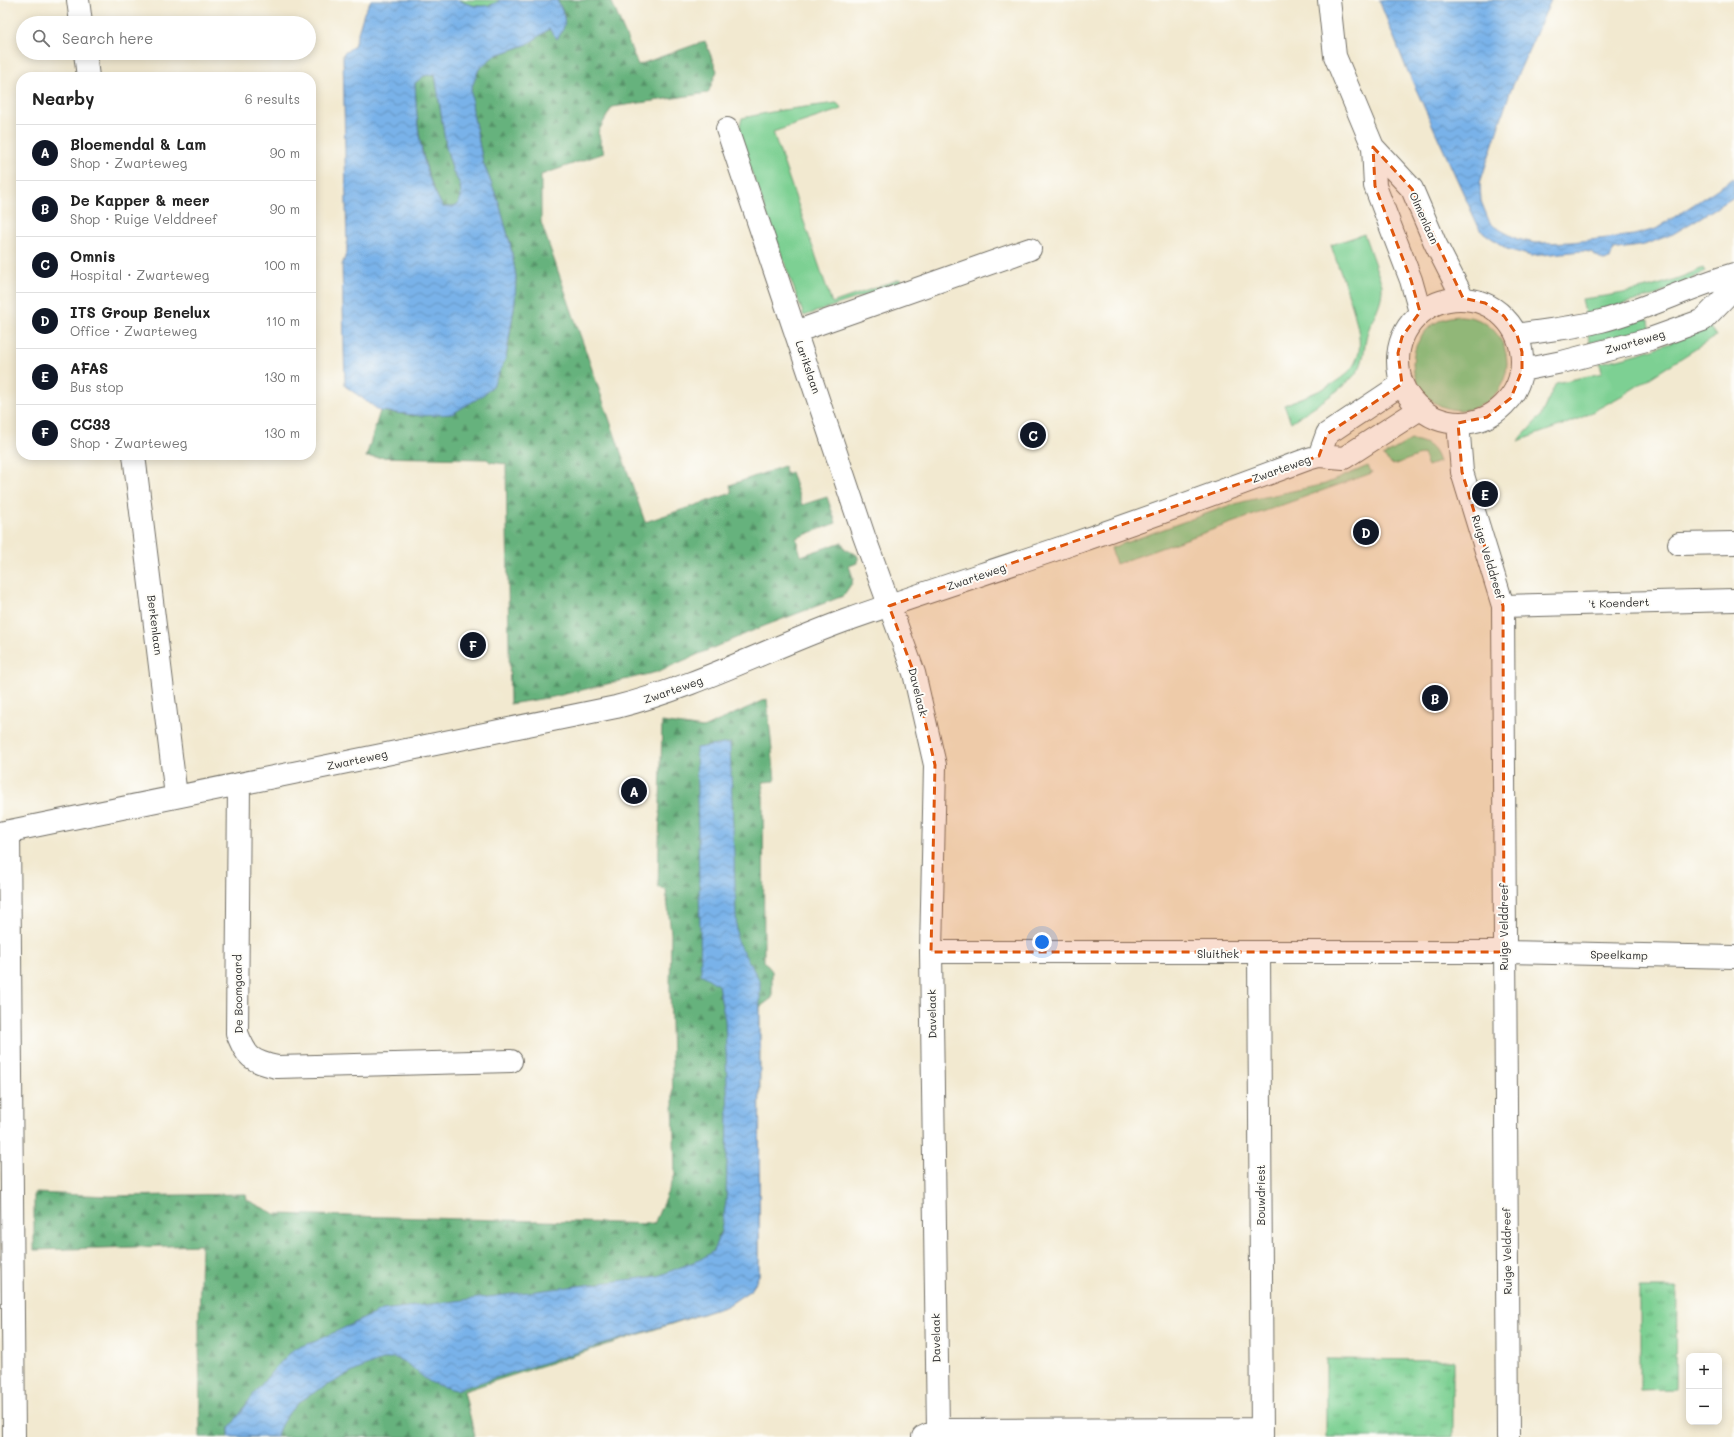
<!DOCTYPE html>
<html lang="en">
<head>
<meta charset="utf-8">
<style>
  :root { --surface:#fff; --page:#f6f6f6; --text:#222; --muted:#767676; --line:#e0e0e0; --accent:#111827 }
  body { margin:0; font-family:Mali,sans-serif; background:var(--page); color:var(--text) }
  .controls { position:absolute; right:12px; bottom:12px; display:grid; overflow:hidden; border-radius:8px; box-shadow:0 2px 10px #0003 }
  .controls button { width:36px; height:36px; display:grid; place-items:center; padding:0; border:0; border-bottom:1px solid var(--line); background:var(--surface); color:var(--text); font:20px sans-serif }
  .you { position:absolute; left:1042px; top:942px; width:14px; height:14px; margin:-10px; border:3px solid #fff; border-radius:50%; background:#1a73e8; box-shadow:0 0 0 6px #1a73e833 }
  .badge { display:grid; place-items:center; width:26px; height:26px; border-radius:50%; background:var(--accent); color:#fff; font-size:13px; font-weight:700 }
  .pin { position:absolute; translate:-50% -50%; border:2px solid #fff; box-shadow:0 1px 4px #0006 }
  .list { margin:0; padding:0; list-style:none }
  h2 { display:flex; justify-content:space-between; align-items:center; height:52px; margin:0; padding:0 16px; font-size:17px }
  h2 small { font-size:13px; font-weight:400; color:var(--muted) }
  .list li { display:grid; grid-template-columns:26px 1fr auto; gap:12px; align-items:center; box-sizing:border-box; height:56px; padding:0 16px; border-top:1px solid var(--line) }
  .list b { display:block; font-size:15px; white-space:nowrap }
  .list p { margin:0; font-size:13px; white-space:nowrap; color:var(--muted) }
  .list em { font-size:13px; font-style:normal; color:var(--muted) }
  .icon { flex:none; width:22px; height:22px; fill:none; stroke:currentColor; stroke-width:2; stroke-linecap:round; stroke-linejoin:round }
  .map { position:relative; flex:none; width:1734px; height:1437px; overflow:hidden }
  .search { position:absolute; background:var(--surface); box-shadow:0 2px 10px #0003; left:16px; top:16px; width:300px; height:44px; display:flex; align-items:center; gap:10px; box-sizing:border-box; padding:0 14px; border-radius:22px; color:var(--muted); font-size:15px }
  .panel { position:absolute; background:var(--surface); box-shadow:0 2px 10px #0003; left:16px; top:72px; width:300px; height:388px; border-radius:16px }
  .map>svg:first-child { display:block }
  .green { fill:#7dd093; stroke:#547e5f }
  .forest { fill:url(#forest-firs); stroke:#486e54 }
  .park { fill:url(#park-tufts); stroke:#547e5f }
  .water { fill:url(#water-waves); stroke:#526e8a; fill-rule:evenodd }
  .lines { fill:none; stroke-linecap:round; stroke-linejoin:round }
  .minor-casing { stroke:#716e65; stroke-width:24 }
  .minor { stroke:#fff; stroke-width:22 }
  .marked { fill:#df570e; fill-opacity:0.2; stroke:#df570e; stroke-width:3; stroke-dasharray:8 5; stroke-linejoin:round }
  .labels { text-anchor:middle; stroke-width:4; stroke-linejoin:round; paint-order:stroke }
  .street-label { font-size:11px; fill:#2b2b2b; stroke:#fdfcf7 }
</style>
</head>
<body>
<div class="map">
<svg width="1734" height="1437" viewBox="0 0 1734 1437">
  <defs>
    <pattern id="forest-firs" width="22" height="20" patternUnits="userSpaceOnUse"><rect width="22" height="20" fill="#66b27d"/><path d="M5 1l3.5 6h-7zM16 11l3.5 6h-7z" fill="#549167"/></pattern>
    <pattern id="park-tufts" width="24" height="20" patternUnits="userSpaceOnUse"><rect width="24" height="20" fill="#7dd093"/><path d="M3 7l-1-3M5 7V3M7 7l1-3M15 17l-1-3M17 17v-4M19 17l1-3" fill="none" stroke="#67a978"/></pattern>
    <pattern id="water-waves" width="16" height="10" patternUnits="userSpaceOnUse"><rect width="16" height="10" fill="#79b2e9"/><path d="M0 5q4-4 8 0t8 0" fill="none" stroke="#6391bd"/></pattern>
  </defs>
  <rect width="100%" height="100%" fill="#fdfcf7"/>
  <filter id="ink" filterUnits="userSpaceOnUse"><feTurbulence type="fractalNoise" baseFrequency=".025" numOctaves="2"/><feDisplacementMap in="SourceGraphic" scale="8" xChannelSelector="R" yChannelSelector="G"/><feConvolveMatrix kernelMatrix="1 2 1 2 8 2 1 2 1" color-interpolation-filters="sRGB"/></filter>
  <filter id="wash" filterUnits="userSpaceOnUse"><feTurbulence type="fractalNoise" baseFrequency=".012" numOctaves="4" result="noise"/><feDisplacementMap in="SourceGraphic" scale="16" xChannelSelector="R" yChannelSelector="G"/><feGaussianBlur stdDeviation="0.9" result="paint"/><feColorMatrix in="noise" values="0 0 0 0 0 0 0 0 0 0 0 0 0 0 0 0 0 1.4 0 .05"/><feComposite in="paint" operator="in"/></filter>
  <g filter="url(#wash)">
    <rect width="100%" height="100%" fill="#f2e9d0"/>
    <!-- green -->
    <path class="green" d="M459 0H500C489 9 471 7 459 0Z
      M836 103 838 104 842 109 773 132 832 303 900 279 901 283 804 316 741 143 740 125 742 118 782 110Z
      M1364 234 1382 285C1383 303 1374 314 1368 331 1364 342 1365 356 1360 367 1352 385 1309 409 1291 422L1284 405C1305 396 1330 389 1347 373 1353 368 1357 360 1359 352 1363 324 1340 274 1331 245Z
      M1703 268 1705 272 1657 295 1585 314 1582 299C1630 293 1658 288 1703 268Z
      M1413 363a47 47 0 1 1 94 0a47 47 0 1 1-94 0Z
      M1644 319 1649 320 1650 328 1589 343 1588 334Z
      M1709 326 1716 336 1623 395 1579 419 1518 441 1540 417 1556 383 1602 373 1600 363C1638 355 1673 344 1709 326Z
      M1411 440C1427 441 1435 448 1439 462L1428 466 1423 454 1393 465 1383 456Z
      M1368 466 1372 473 1116 564 1111 548 1225 507 1246 501 1325 484Z"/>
    <!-- forest -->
    <path class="forest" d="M557 0H611L638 65 705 41 717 71 708 93 612 107 598 132 604 153 541 175V222L645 522 732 493 730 485 784 466 787 474 791 472 802 505 827 497 836 523 796 538 801 556 842 542 845 549 857 555 859 560H857V563L849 566 853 578 852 583 843 596 759 628 657 672 553 697 510 704 506 464 490 462 487 459 366 457 380 411 421 416 468 403 482 396 493 386 506 358 515 302 516 276 510 243 499 203 483 162 473 113 471 89 479 69 494 56 528 44 549 29 557 39 565 15Z
      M435 74 446 147 453 172 460 184 461 197 458 204 453 207H443C421 169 417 126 415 83L424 76Z
      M767 699 775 781 763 782 764 961 772 971V998L760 1007 759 1275 752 1289 727 1306 464 1391 475 1437H241L229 1429V1437H200L199 1320 201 1245 34 1250V1193L110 1196 246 1194 247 1200 275 1214 654 1224 675 1175 670 987 671 933 666 890 658 887 662 722 703 728Z"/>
    <!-- park -->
    <path class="park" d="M1640 1288H1677L1676 1389 1640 1390Z
      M1326 1359 1453 1360V1437H1326Z"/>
    <!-- water -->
    <path class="water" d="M371 0H459C471 7 489 9 500 0H557C565 16 569 24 557 39L549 29 528 44 494 56 479 69 471 89 473 113 483 162 499 203 510 243 516 276 515 302 506 358 493 386 482 396 452 414 421 416 380 411 345 386 342 265 347 252 343 54 354 46 364 13ZM435 74 446 147 453 172 460 184 461 197 458 204 453 207H443C420 169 417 126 415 83L424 76Z
      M1379 0H1551L1510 92 1480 183 1481 201 1489 221 1495 227 1517 239 1535 243 1572 242 1634 235 1656 229 1734 178V197L1673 234 1644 245 1613 250 1610 259 1603 260 1591 252 1582 251 1531 256 1507 249 1480 230 1405 65Z
      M730 743 737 941 760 981 759 1275 752 1289 727 1306 456 1390C448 1388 437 1386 430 1382 417 1374 409 1361 394 1358 381 1355 305 1395 295 1406 288 1413 278 1427 277 1437H229V1429L253 1395 274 1369 295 1348 314 1342 382 1310 658 1276 701 1259 713 1251 721 1231 726 1202 728 1117 725 1020 718 985 701 974 696 748Z"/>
  </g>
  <g filter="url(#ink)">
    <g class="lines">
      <defs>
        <path id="minor" d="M78 0 81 23
          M1329 0 1335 56 1373 147 1412 189 1435 243 1463 298
          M85 53 88 77
          M727 129 864 536 914 673 935 765 931 952 938 1430
          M1373 147 1375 186 1411 280 1420 312
          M1398 361a62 62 0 1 1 124 0a62 62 0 1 1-124 0Z
          M795 332 1030 249
          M1517 335C1544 330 1574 328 1601 321 1647 309 1689 287 1734 274
          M1522 370 1562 362 1650 339 1703 320 1734 288
          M1458 423 1462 472 1503 606 1508 1437
          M134 455 176 796
          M1319 456 1327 434 1402 384
          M1679 544 1734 543
          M1503 606 1734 600
          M239 784 237 1033C247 1058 251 1061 277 1067L511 1061
          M9 831 14 1437
          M0 833 616 707C696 687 767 649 844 621 920 594 996 570 1072 544 1151 517 1230 488 1308 459L1319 456 1344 458 1420 409
          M931 952H1504L1734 957
          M1259 954 1262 1437
          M923 1437 938 1430 1262 1429"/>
      </defs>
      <!-- minor casing -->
      <use href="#minor" class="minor-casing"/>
      <!-- minor -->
      <use href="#minor" class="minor"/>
    </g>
  </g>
  <!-- marked area -->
  <path class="marked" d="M1373 147 1412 189 1463 298 1485 303 1504 316 1517 335 1522 352V370L1511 398 1487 417 1458 423 1462 472 1503 606 1504 952H931L935 765 914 673 889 606 1319 456 1327 434 1402 384 1398 353 1402 337 1420 312 1411 280 1375 186Z"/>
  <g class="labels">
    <!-- street labels -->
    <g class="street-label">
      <text transform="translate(1424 218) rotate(66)" y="4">Olmenlaan</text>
      <text transform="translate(1635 342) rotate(-16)" y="4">Zwarteweg</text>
      <text transform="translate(808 367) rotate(71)" y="4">Larikslaan</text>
      <text transform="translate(1281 469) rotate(-20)" y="4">Zwarteweg</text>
      <text transform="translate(1488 557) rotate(73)" y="4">Ruige Velddreef</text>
      <text transform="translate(976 577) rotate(-19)" y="4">Zwarteweg</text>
      <text transform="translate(1619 603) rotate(-2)" y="4">'t Koendert</text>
      <text transform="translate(155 625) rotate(83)" y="4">Berkenlaan</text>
      <text transform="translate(673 690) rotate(-19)" y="4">Zwarteweg</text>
      <text transform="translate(918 692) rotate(76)" y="4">Davelaak</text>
      <text transform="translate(357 760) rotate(-12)" y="4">Zwarteweg</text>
      <text transform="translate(1504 927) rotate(-90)" y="4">Ruige Velddreef</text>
      <text x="1218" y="958">Sluithek</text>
      <text transform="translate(1619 955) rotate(1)" y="4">Speelkamp</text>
      <text transform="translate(238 994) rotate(-91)" y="4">De Boomgaard</text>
      <text transform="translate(932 1014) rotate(-91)" y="4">Davelaak</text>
      <text transform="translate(1261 1195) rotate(-90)" y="4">Bouwdriest</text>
      <text transform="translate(1507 1251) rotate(-91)" y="4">Ruige Velddreef</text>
      <text transform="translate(936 1338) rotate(-91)" y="4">Davelaak</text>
    </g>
  </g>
</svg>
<div class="controls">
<button>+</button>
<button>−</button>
</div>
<div class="you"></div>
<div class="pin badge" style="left:634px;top:791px">A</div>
<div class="pin badge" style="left:1435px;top:698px">B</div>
<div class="pin badge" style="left:1033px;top:435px">C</div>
<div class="pin badge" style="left:1366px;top:532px">D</div>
<div class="pin badge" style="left:1485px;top:494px">E</div>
<div class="pin badge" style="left:473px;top:645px">F</div>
<div class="search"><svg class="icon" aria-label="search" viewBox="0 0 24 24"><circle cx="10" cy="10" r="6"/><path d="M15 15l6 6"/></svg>Search here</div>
<section class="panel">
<h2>Nearby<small>6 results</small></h2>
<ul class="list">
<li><span class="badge">A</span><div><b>Bloemendal &amp; Lam</b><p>Shop · Zwarteweg</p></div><em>90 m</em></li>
<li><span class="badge">B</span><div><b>De Kapper &amp; meer</b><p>Shop · Ruige Velddreef</p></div><em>90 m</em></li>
<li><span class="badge">C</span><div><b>Omnis</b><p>Hospital · Zwarteweg</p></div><em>100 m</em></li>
<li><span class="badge">D</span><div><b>ITS Group Benelux</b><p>Office · Zwarteweg</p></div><em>110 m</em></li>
<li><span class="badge">E</span><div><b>AFAS</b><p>Bus stop</p></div><em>130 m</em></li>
<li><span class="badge">F</span><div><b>CC33</b><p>Shop · Zwarteweg</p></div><em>130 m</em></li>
</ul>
</section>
</div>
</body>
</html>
